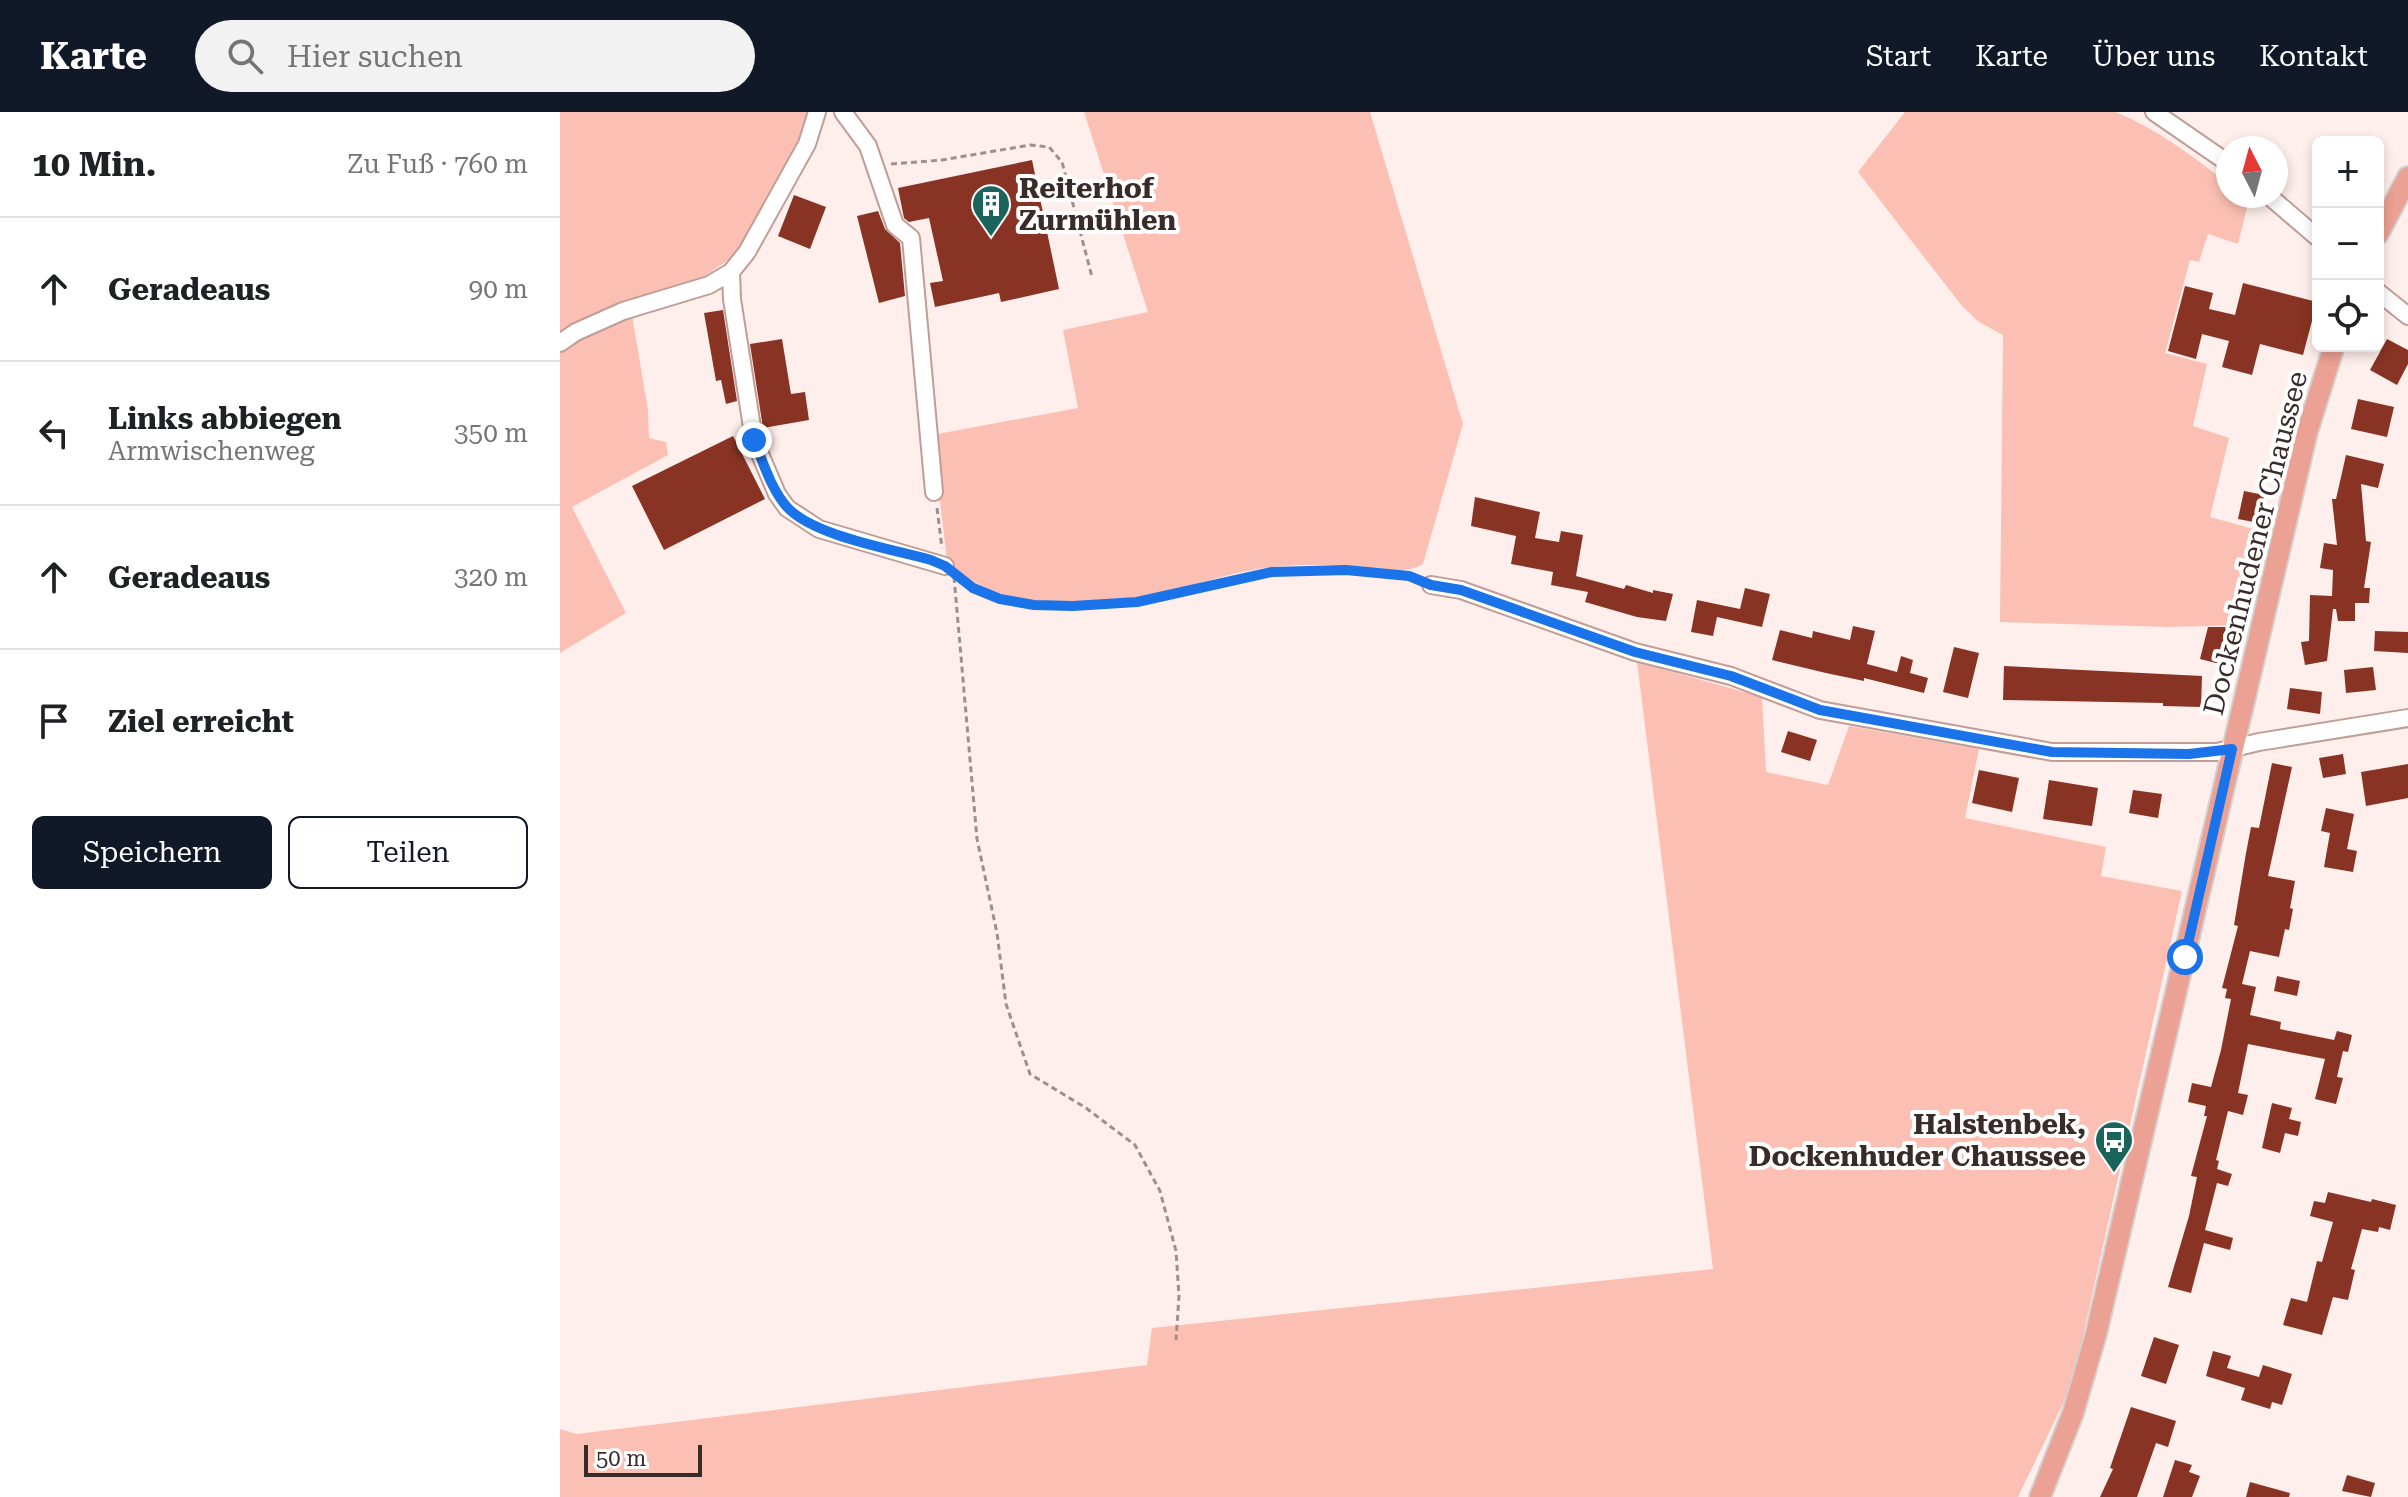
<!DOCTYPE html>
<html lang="de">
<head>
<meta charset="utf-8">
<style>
  :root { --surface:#fff; --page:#f2f2f2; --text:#202124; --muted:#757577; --line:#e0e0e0; --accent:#111827 }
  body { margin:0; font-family:"Roboto Serif",serif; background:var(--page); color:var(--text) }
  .controls { position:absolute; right:24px; top:24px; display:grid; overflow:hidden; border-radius:12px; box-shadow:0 4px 12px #0003 }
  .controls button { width:72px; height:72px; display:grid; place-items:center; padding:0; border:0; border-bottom:2px solid var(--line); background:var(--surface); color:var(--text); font:40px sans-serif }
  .compass { position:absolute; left:1656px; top:24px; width:72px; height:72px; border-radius:50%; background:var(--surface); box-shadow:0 4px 12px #0003; rotate:354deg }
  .scale { position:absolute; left:24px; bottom:20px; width:118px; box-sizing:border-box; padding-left:8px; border:4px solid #392b28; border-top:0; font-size:22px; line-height:28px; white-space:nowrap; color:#392b28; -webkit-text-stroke:6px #fff; paint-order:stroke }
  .stop { position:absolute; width:24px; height:24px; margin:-18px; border:6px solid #1a73e8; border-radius:50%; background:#fff }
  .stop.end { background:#1a73e8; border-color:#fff; box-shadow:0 2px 8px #0008 }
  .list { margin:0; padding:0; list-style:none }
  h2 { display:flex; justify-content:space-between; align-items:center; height:104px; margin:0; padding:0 32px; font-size:34px }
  h2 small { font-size:26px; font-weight:400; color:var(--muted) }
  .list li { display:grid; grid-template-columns:52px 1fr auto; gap:24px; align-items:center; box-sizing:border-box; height:144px; padding:0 32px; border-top:2px solid var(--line) }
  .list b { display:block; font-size:30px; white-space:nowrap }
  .list p { margin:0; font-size:26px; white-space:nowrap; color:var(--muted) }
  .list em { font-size:26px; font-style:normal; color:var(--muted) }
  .actions { display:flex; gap:16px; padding:24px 32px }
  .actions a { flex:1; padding:18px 0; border:2px solid var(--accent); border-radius:12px; text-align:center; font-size:28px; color:var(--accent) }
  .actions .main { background:var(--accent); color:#fff }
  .icon { flex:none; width:44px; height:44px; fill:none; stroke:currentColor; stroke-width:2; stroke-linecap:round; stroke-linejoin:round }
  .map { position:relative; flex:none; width:1848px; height:1385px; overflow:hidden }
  header { display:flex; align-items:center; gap:48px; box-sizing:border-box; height:112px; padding:0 40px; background:var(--accent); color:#fff }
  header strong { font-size:38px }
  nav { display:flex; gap:44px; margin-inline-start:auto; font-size:28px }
  .search { width:560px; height:72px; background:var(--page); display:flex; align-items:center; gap:20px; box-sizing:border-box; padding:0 28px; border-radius:44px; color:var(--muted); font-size:30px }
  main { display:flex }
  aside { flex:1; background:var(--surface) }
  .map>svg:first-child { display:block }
  .green { fill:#fbc0b3 }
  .building { fill:#883323 }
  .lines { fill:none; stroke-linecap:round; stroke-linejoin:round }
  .minor-casing { stroke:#c09d96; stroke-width:20 }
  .major-casing { stroke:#d3d0d0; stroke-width:24 }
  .path { stroke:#9e8f8c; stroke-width:3; stroke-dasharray:6 4; stroke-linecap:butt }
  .minor { stroke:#fff; stroke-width:16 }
  .major { stroke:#eba193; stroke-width:20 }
  .route { stroke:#1a73e8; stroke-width:10 }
  .labels { text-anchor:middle; stroke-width:8; stroke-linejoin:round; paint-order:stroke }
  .poi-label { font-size:28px; font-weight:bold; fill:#392b28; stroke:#fff; text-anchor:start }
  .street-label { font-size:28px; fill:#392b28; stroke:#fff }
</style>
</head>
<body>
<header>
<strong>Karte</strong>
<div class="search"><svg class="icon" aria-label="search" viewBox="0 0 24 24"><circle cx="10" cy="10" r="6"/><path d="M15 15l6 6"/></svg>Hier suchen</div>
<nav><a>Start</a><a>Karte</a><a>Über uns</a><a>Kontakt</a></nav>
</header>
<main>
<aside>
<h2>10 Min.<small>Zu Fuß · 760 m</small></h2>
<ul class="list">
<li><svg class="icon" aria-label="ahead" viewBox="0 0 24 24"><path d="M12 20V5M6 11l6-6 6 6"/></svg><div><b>Geradeaus</b></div><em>90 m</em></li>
<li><svg class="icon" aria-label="left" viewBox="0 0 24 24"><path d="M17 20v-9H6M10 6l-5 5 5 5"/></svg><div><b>Links abbiegen</b><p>Armwischenweg</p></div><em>350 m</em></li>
<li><svg class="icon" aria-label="ahead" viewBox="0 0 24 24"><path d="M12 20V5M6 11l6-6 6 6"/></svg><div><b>Geradeaus</b></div><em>320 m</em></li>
<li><svg class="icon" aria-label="arrive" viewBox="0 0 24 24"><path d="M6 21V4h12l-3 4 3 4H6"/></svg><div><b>Ziel erreicht</b></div></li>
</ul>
<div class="actions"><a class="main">Speichern</a><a>Teilen</a></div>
</aside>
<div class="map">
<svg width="1848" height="1385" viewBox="0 0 1848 1385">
  <rect width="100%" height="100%" fill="#ffefec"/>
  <!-- green -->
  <path class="green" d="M0 0H248L239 29 188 135 131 173 71 197 88 298 89 326 106 330 108 343 12 395 66 501 0 541Z
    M524 0H810L903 312 863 452C840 465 811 455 786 454 762 453 736 452 713 455 666 460 622 479 576 485 514 494 433 499 387 448L372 323 518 296 503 218 588 200Z
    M1345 0H1556C1598 18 1632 43 1668 72V84H1683L1689 88 1678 132 1648 122 1639 150 1630 148 1605 241 1647 252 1633 314 1669 326 1650 405 1708 421 1685 513 1608 515 1440 510 1443 223 1419 210 1402 194 1298 60Z
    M1077 550 1202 585 1206 660 1268 673 1289 614 1419 637 1405 706 1546 735 1541 764 1622 779 1512 1273 1458 1385H0V1317L16 1322 587 1253 592 1216 1153 1157Z"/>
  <!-- building -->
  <path class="building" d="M472 48 499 177 441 190 439 181 375 195 370 171 383 169 369 106 349 110 344 106 338 76Z
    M234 83 266 95 250 137 218 124Z
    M318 99 325 117 340 131 345 184 319 191 297 104Z
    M1683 171 1757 190 1743 243 1700 232 1692 263 1662 255 1669 229 1642 222 1636 247 1608 239 1625 174 1653 181 1649 197 1675 203Z
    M163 198 177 289 166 292 161 268 156 269 144 201Z
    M222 227 231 282 245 280 249 308 203 316 190 232Z
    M1827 227 1848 238V252L1837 273 1810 258Z
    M1798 287 1834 295 1827 325 1791 317Z
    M173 324 205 387 104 438 72 374Z
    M1786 343 1824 352 1818 376 1801 372 1806 429 1811 430 1804 476H1810L1809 491H1795V509H1778L1776 497H1773L1767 549 1745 553 1741 530 1749 529 1750 483 1772 484 1773 458 1760 456 1764 431 1777 433 1772 387H1776Z
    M1684 379 1704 383 1699 411 1678 407Z
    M915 385 980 400 975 426 999 430 1001 419 1023 423 1016 464 1064 477 1066 473 1093 481V478L1113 482 1106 509 1077 505 1025 490 1028 480 991 473 993 460 951 452 956 424 911 414Z
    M1185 476 1210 482 1202 515 1157 505 1153 524 1131 520 1137 488 1180 497Z
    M1293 514 1315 519 1307 552 1337 560 1341 544 1353 548 1350 561 1368 566 1364 581 1304 566V569L1266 561 1212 548 1220 518 1252 526 1253 519 1290 528Z
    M1648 515H1669V529L1664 553 1640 547Z
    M1815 519 1848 520V541L1814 539Z
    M1394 535 1419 541 1408 586 1383 580Z
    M1444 554 1642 564 1641 595 1603 594V591L1443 588Z
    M1813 555 1816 578 1786 581 1784 558Z
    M1730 576 1762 580 1760 602 1727 597Z
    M1228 619 1257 628 1250 649 1221 640Z
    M1783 642 1786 662 1763 666 1759 646Z
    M1712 651 1732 655 1708 764 1735 769 1730 796 1733 797 1729 818 1725 817 1719 845 1690 839 1682 872 1696 875 1690 903 1721 910 1720 917 1774 928 1777 919 1792 923 1788 940 1783 939 1777 965 1783 966 1776 992 1755 987 1765 947 1688 932 1678 981 1688 983 1683 1003 1668 999 1656 1048 1659 1049 1657 1057 1672 1062 1668 1074 1657 1071 1645 1118 1673 1126 1670 1138 1644 1131 1631 1181 1608 1175 1629 1104 1637 1065 1631 1064 1647 1004H1644L1646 994 1628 990 1632 971 1651 975 1661 938 1671 887 1665 886 1667 877 1662 876 1678 814 1674 813 1686 741 1691 715 1699 716Z
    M1848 652V686L1806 694 1801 660Z
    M1419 658 1459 666 1452 700 1412 691Z
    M1489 668 1538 676 1532 714 1483 707Z
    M1573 678 1602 682 1598 706 1569 701Z
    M1766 696 1794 702 1787 737 1797 739 1793 760 1764 755 1770 721 1761 719Z
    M1717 864 1740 869 1737 884 1714 879Z
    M1712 991 1732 996 1729 1007 1741 1010 1738 1024 1725 1021 1720 1041 1702 1036Z
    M1768 1080 1811 1090 1812 1087 1836 1093 1830 1118 1819 1115 1818 1120 1802 1117 1791 1157 1795 1158 1788 1188 1773 1185 1762 1223 1723 1213 1731 1186 1747 1190 1757 1149 1762 1150 1773 1110 1750 1104 1754 1089 1765 1091Z
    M1594 1225 1619 1233 1606 1272 1581 1264Z
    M1653 1239 1671 1244 1667 1256 1699 1265 1703 1253 1732 1262 1722 1293 1712 1290 1710 1297 1681 1288 1685 1276 1646 1264Z
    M1571 1295 1616 1309 1608 1335 1596 1331 1577 1385H1540L1553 1357 1550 1356Z
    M1615 1348 1632 1353 1629 1360 1640 1364 1632 1385H1603Z
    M1787 1363 1815 1371 1811 1385 1782 1379Z
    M1690 1370 1730 1381 1729 1385H1686Z"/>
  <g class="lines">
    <defs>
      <path id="minor" d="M283 0 308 34 335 113 351 126 374 380
        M1594 0 1668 51
        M1709 84 1758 126
        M171 160 172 187 194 328 217 382 227 396 259 417 385 454
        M1818 180 1848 204
        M0 231 16 220 63 199 149 173 171 160 187 140 247 32 257 0
        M871 473 901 478 1075 540 1171 564 1260 598 1492 640H1657L1699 630 1848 606"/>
      <path id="major" d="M1818 122 1848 65
        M1480 1385 1513 1301 1536 1222 1747 320 1774 234"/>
    </defs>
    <!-- minor casing -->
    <use href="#minor" class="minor-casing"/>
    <!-- major casing -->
    <use href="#major" class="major-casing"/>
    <!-- path -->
    <path class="path" d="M331 52 382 48 470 33 489 35 502 50 532 165
      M377 396 382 436
      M394 463C446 499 517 500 578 490 622 482 665 467 709 460 741 456 776 457 807 460 823 462 841 461 856 467
      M394 465 417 727 437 821 446 892 470 962 526 996 575 1033 600 1079 616 1139 619 1184 616 1228"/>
    <!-- minor -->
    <use href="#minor" class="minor"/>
    <!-- major -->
    <use href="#major" class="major"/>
  </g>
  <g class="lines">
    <!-- route -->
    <path class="route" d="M194 328C203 350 211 377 227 395 253 424 332 437 371 448L385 454 413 476 440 487 474 493 513 494 577 490 712 460 786 458 849 464 871 473 901 478 1075 540 1171 564 1260 598 1492 640 1629 642 1672 637 1625 845"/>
  </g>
  <!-- icons -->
  <defs>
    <symbol id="building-pin" viewBox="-11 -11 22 30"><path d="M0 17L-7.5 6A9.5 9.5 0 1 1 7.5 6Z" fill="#1a645b" stroke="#fff"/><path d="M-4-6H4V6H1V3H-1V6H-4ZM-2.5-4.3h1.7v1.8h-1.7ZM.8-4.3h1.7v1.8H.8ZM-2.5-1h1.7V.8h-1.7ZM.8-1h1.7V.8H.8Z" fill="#fff"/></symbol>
    <symbol id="bus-pin" viewBox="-11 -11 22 30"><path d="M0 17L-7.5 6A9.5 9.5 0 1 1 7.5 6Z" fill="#1a645b" stroke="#fff"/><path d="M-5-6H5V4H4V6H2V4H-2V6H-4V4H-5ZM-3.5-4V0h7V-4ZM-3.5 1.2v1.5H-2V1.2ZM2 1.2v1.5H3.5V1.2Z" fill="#fff"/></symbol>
  </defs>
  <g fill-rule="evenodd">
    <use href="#building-pin" x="409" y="70" width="44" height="60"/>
    <use href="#bus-pin" x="1532" y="1006" width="44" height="60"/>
  </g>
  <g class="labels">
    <!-- poi labels -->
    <g class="poi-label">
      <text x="459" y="86">Reiterhof<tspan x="459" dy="32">Zurmühlen</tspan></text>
      <text x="1526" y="1022" text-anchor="end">Halstenbek,<tspan x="1526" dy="32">Dockenhuder Chaussee</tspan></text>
    </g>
    <!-- street labels -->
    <g class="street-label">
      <text transform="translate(1695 431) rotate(-76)" y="10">Dockenhudener Chaussee</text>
    </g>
  </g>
</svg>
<div class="controls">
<button>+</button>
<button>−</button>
<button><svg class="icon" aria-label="locate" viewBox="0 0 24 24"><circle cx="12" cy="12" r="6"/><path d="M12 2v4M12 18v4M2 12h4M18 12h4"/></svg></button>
</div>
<svg class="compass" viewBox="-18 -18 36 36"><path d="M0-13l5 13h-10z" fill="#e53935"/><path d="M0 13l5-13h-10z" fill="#757577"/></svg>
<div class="scale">50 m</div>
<div class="stop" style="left:1625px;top:845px"></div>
<div class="stop end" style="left:194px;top:328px"></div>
</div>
</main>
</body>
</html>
